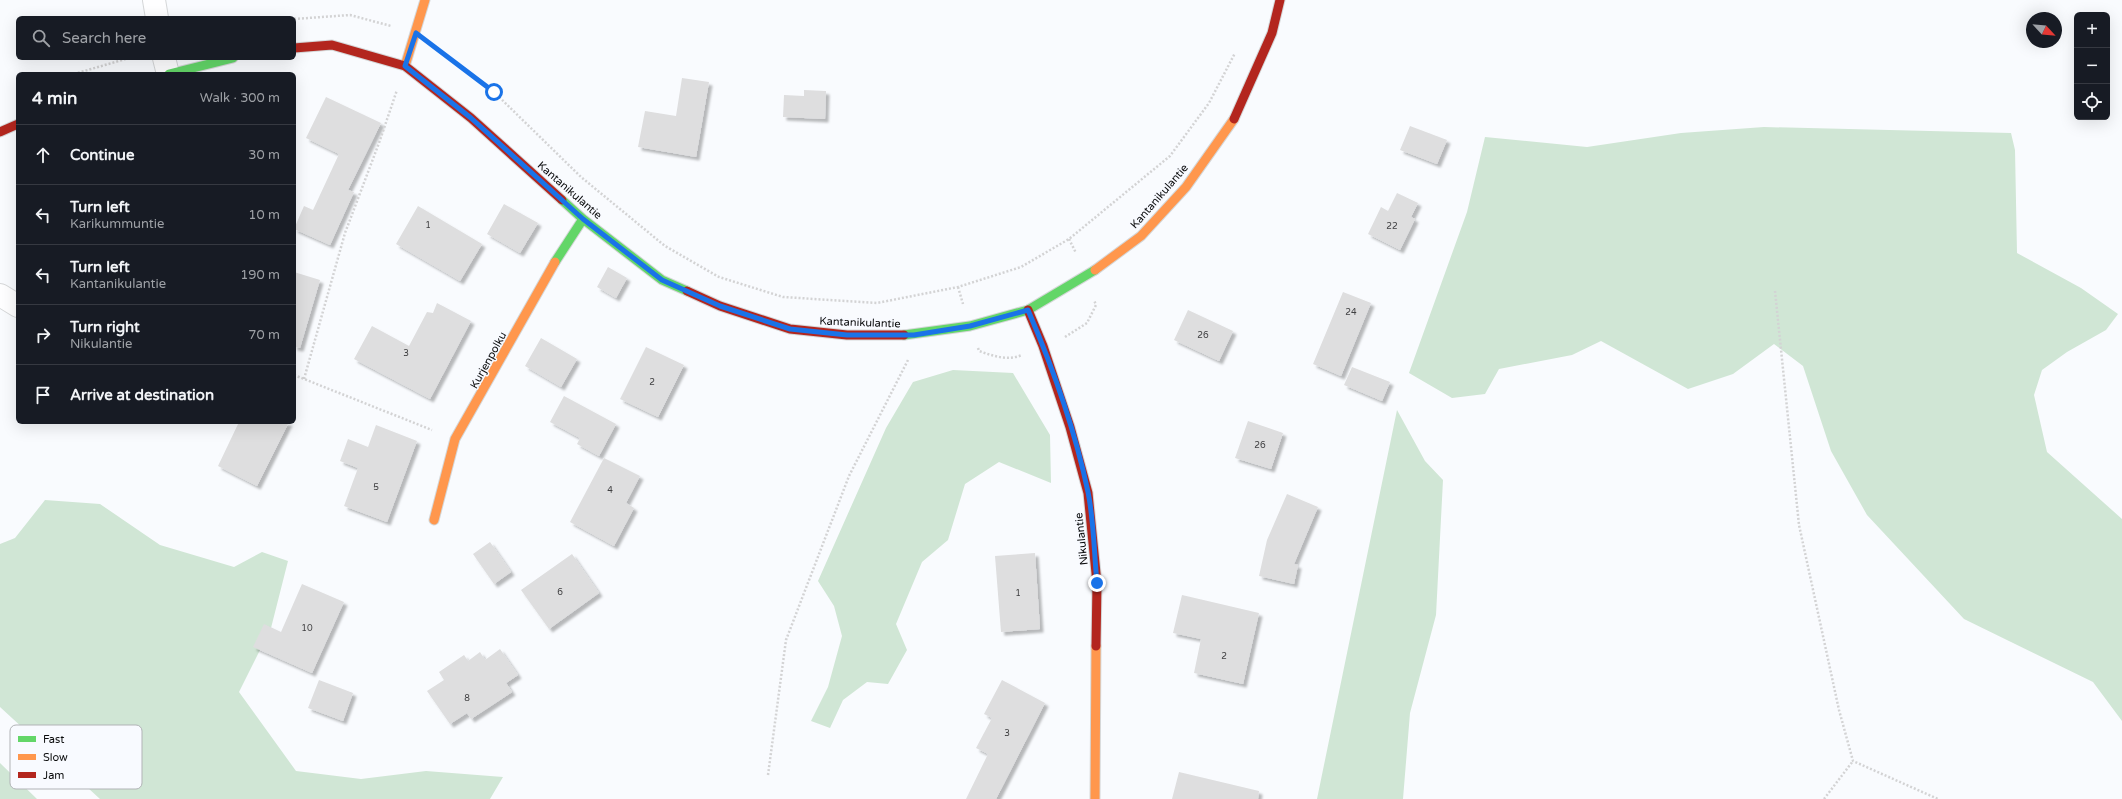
<!DOCTYPE html>
<html lang="en">
<head>
<meta charset="utf-8">
<style>
  :root { --surface:#171b24; --page:#20242c; --text:#f1f3f6; --muted:#9ea1a6; --line:#363941 }
  body { margin:0; font-family:"Varela Round",sans-serif; background:var(--page); color:var(--text) }
  .controls { position:absolute; right:12px; top:12px; display:grid; overflow:hidden; border-radius:6px; box-shadow:0 4px 16px #0002 }
  .controls button { width:36px; height:36px; display:grid; place-items:center; padding:0; border:0; border-bottom:1px solid var(--line); background:var(--surface); color:var(--text); font:20px sans-serif }
  .compass { position:absolute; left:2026px; top:12px; width:36px; height:36px; border-radius:50%; background:var(--surface); box-shadow:0 4px 16px #0002; rotate:116deg }
  .stop { position:absolute; width:12px; height:12px; margin:-9px; border:3px solid #1a73e8; border-radius:50%; background:#fff }
  .stop.end { background:#1a73e8; border-color:#fff; box-shadow:0 1px 4px #0008 }
  .list { margin:0; padding:0; list-style:none }
  h2 { display:flex; justify-content:space-between; align-items:center; height:52px; margin:0; padding:0 16px; font-size:17px }
  h2 small { font-size:13px; font-weight:400; color:var(--muted) }
  .list li { display:grid; grid-template-columns:26px 1fr auto; gap:12px; align-items:center; box-sizing:border-box; height:60px; padding:0 16px; border-top:1px solid var(--line) }
  .list b { display:block; font-size:15px; white-space:nowrap }
  .list p { margin:0; font-size:13px; white-space:nowrap; color:var(--muted) }
  .list em { font-size:13px; font-style:normal; color:var(--muted) }
  .icon { flex:none; width:22px; height:22px; fill:none; stroke:currentColor; stroke-width:2; stroke-linecap:round; stroke-linejoin:round }
  .map { position:relative; flex:none; width:2122px; height:799px; overflow:hidden }
  .search { position:absolute; background:var(--surface); box-shadow:0 4px 16px #0002; left:16px; top:16px; width:280px; height:44px; display:flex; align-items:center; gap:10px; box-sizing:border-box; padding:0 14px; border-radius:6px; color:var(--muted); font-size:15px }
  .panel { position:absolute; background:var(--surface); box-shadow:0 4px 16px #0002; left:16px; top:72px; width:280px; height:352px; border-radius:6px }
  .map>svg:first-child { display:block }
  .forest { fill:#d0e6d5 }
  .building { fill:#dededf; filter:url(#shadow) }
  .lines { fill:none; stroke-linecap:round; stroke-linejoin:round }
  .street-casing { stroke:#d5d7d8; stroke-width:24 }
  .fast-casing { stroke:#d5d7d8; stroke-width:11 }
  .slow-casing { stroke:#d5d7d8; stroke-width:11 }
  .jam-casing { stroke:#d5d7d8; stroke-width:11 }
  .path { stroke:#d3d3d4; stroke-width:2.5; stroke-dasharray:2 2; stroke-linecap:butt }
  .street { stroke:#fefeff; stroke-width:22 }
  .fast { stroke:#63d668; stroke-width:9 }
  .slow { stroke:#ff974d; stroke-width:9 }
  .jam { stroke:#b3261e; stroke-width:9 }
  .route { stroke:#1a73e8; stroke-width:5 }
  .labels { text-anchor:middle; stroke-width:3; stroke-linejoin:round; paint-order:stroke }
  .number-label { font-size:9px; fill:#404042 }
  .street-label { font-size:11px; fill:#0b0c0d; stroke:#f8faff }
  .key { fill:#f8faff; stroke:#b1b3b6; stroke-width:1 }
  .key-label { font-size:11px; fill:#0b0c0d }
</style>
</head>
<body>
<div class="map">
<svg width="2122" height="799" viewBox="0 0 2122 799">
  <defs>
    <filter id="shadow"><feDropShadow dx="3.5" dy="3.5" stdDeviation="1" flood-color="#0004"/></filter>
  </defs>
  <rect width="100%" height="100%" fill="#f9fbfe"/>
  <!-- forest -->
  <path class="forest" d="M1764 127 2011 133 2015 150 2017 253 2081 288 2118 314 2106 330 2067 352 2042 370 2034 395 2047 452 2122 519V721L2093 682 1964 619 1867 515 1831 451 1803 366 1774 344 1733 374 1688 389 1601 341 1572 355 1499 369 1485 394 1452 398 1409 373 1467 212 1485 137 1587 147 1681 133Z
    M953 370 1013 373 1050 435 1051 483 999 462 965 484 948 540 922 562 896 624 907 650 888 684 867 682 843 700 830 728 811 721 828 687 842 636 834 606 818 581 886 428 913 382Z
    M1397 410 1425 461 1443 480 1436 615 1410 713 1403 799H1317Z
    M45 500 100 504 160 545 234 567 262 552 288 561 271 628 239 692 296 771 361 779 426 771 503 777 490 799H100L0 707V544L15 538Z
    M0 763 37 799H0Z"/>
  <!-- building -->
  <path class="building" d="M682 78 709 82 696 157 638 147 645 111 676 116Z
    M804 90 826 91 825 119 783 117 784 95 804 96Z
    M326 97 381 123 348 190 354 192 330 245 294 229 304 206 313 210 339 154 306 138Z
    M1410 126 1447 140 1437 164 1400 150Z
    M1397 193 1418 203 1411 217 1415 219 1400 250 1368 234 1381 207 1388 211Z
    M504 204 538 223 520 253 487 234Z
    M418 206 482 244 460 281 396 244Z
    M608 267 627 278 616 298 597 287Z
    M294 272 320 280 300 348 294 347Z
    M1343 292 1371 303 1341 376 1313 364Z
    M437 303 471 321 430 399 354 359 372 326 409 346 427 312 433 313Z
    M1188 310 1233 331 1219 361 1174 340Z
    M541 338 577 359 561 387 525 366Z
    M646 347 684 365 658 417 620 399Z
    M1352 367 1390 382 1382 401 1344 385Z
    M564 396 616 424 599 456 577 444 580 438 550 422Z
    M1248 421 1283 433 1271 469 1235 458Z
    M239 422H289L257 486 218 466Z
    M376 425 417 441 387 522 344 506 358 468 340 461 348 439 368 447Z
    M604 458 640 476 626 503 634 508 614 546 570 522Z
    M1287 494 1318 507 1294 564 1298 565 1294 584 1259 576 1267 540Z
    M490 542 511 572 494 584 473 554Z
    M1035 553 1040 629 1001 632 995 556Z
    M572 554 599 593 549 629 521 590Z
    M302 584 344 602 312 673 253 647 264 624 281 632Z
    M1182 595 1259 613 1243 684 1194 673 1201 639 1173 633Z
    M500 649 518 675 506 683 512 692 471 719 467 713 450 724 427 691 444 680 439 672 464 655 468 661 480 652 485 660Z
    M319 680 353 693 343 721 308 708Z
    M1002 680 1045 703 996 799H966L988 754 976 748 992 718 984 714Z
    M1179 772 1259 791 1258 799H1172Z"/>
  <g class="lines">
    <defs>
      <path id="street" d="M154 0 157 18
        M164 58 168 74
        M0 295 18 306"/>
      <path id="fast" d="M169 74 233 58
        M562 200 583 219 662 280 687 291
        M555 262 583 219
        M904 335 970 326 1028 310 1095 270"/>
      <path id="slow" d="M405 66 425 0
        M1095 270 1141 236 1186 187 1234 119
        M434 520 455 439 555 262
        M1095 799 1096 646"/>
      <path id="jam" d="M294 48 332 45 405 66 471 118 562 200
        M1234 119 1272 33 1280 0
        M0 132 18 124
        M687 291 720 306 790 329 847 335H904
        M1028 310 1043 346 1070 427 1088 493 1097 583 1096 646"/>
    </defs>
    <!-- street casing -->
    <use href="#street" class="street-casing"/>
    <!-- fast casing -->
    <use href="#fast" class="fast-casing"/>
    <!-- slow casing -->
    <use href="#slow" class="slow-casing"/>
    <!-- jam casing -->
    <use href="#jam" class="jam-casing"/>
    <!-- path -->
    <path class="path" d="M294 19 350 15 391 26
      M436 48 494 92 581 177 665 246 719 277 783 297 877 303 958 287 1021 267 1069 239 1170 156 1209 103 1235 53
      M74 74 129 58
      M1069 239 1076 253
      M958 287 963 304
      M1775 291 1799 525 1839 710 1853 761 1938 799
      M1065 337 1087 323 1096 305 1094 300
      M978 348 979 351C993 356 1008 361 1022 355
      M294 375 432 430
      M304 379 345 233 379 143 397 90
      M768 775 786 640 849 476 908 360
      M1824 799 1853 761"/>
    <!-- street -->
    <use href="#street" class="street"/>
    <!-- fast -->
    <use href="#fast" class="fast"/>
    <!-- slow -->
    <use href="#slow" class="slow"/>
    <!-- jam -->
    <use href="#jam" class="jam"/>
  </g>
  <g class="lines">
    <!-- route -->
    <path class="route" d="M494 92 416 33 405 66 471 118 583 219 662 280 720 306 790 329 847 335H914L970 326 1028 310C1053 368 1075 430 1088 492 1094 521 1094 553 1097 583"/>
  </g>
  <g class="labels">
    <!-- number labels -->
    <g class="number-label">
      <text x="428" y="228">1</text>
      <text x="1392" y="229">22</text>
      <text x="1351" y="315">24</text>
      <text x="1203" y="338">26</text>
      <text x="406" y="356">3</text>
      <text x="652" y="385">2</text>
      <text x="1260" y="448">26</text>
      <text x="376" y="490">5</text>
      <text x="610" y="493">4</text>
      <text x="560" y="595">6</text>
      <text x="1018" y="596">1</text>
      <text x="307" y="631">10</text>
      <text x="1224" y="659">2</text>
      <text x="467" y="701">8</text>
      <text x="1007" y="736">3</text>
    </g>
    <!-- street labels -->
    <g class="street-label">
      <text transform="translate(570 190) rotate(41)" y="4">Kantanikulantie</text>
      <text transform="translate(1159 196) rotate(-49)" y="4">Kantanikulantie</text>
      <text transform="translate(860 322) rotate(2)" y="4">Kantanikulantie</text>
      <text transform="translate(488 360) rotate(-61)" y="4">Kurjenpolku</text>
      <text transform="translate(1081 539) rotate(-96)" y="4">Nikulantie</text>
    </g>
  </g>
  <!-- legend -->
  <rect x="10" y="725" width="132" height="64" rx="6" class="key"/>
  <rect x="18" y="736" width="18" height="6" fill="#63d668"/>
  <rect x="18" y="754" width="18" height="6" fill="#ff974d"/>
  <rect x="18" y="772" width="18" height="6" fill="#b3261e"/>
  <g class="key-label">
    <text x="43" y="743">Fast</text>
    <text x="43" y="761">Slow</text>
    <text x="43" y="779">Jam</text>
  </g>
</svg>
<div class="controls">
<button>+</button>
<button>−</button>
<button><svg class="icon" aria-label="locate" viewBox="0 0 24 24"><circle cx="12" cy="12" r="6"/><path d="M12 2v4M12 18v4M2 12h4M18 12h4"/></svg></button>
</div>
<svg class="compass" viewBox="-18 -18 36 36"><path d="M0-13l5 13h-10z" fill="#e53935"/><path d="M0 13l5-13h-10z" fill="#9ea1a6"/></svg>
<div class="stop" style="left:494px;top:92px"></div>
<div class="stop end" style="left:1097px;top:583px"></div>
<div class="search"><svg class="icon" aria-label="search" viewBox="0 0 24 24"><circle cx="10" cy="10" r="6"/><path d="M15 15l6 6"/></svg>Search here</div>
<section class="panel">
<h2>4 min<small>Walk · 300 m</small></h2>
<ul class="list">
<li><svg class="icon" aria-label="ahead" viewBox="0 0 24 24"><path d="M12 20V5M6 11l6-6 6 6"/></svg><div><b>Continue</b></div><em>30 m</em></li>
<li><svg class="icon" aria-label="left" viewBox="0 0 24 24"><path d="M17 20v-9H6M10 6l-5 5 5 5"/></svg><div><b>Turn left</b><p>Karikummuntie</p></div><em>10 m</em></li>
<li><svg class="icon" aria-label="left" viewBox="0 0 24 24"><path d="M17 20v-9H6M10 6l-5 5 5 5"/></svg><div><b>Turn left</b><p>Kantanikulantie</p></div><em>190 m</em></li>
<li><svg class="icon" aria-label="right" viewBox="0 0 24 24"><path d="M7 20v-9h11M14 6l5 5-5 5"/></svg><div><b>Turn right</b><p>Nikulantie</p></div><em>70 m</em></li>
<li><svg class="icon" aria-label="arrive" viewBox="0 0 24 24"><path d="M6 21V4h12l-3 4 3 4H6"/></svg><div><b>Arrive at destination</b></div></li>
</ul>
</section>
</div>
</body>
</html>
